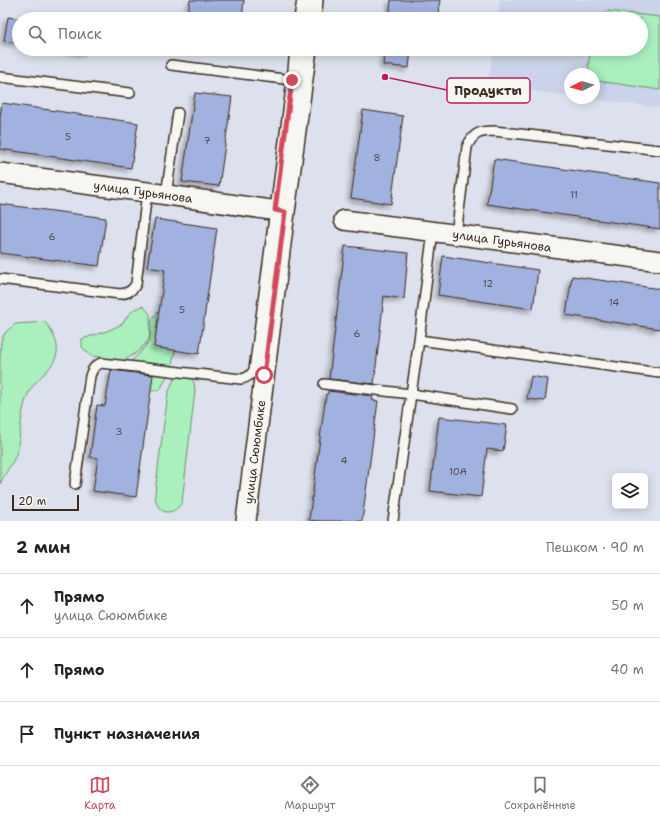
<!DOCTYPE html>
<html lang="ru">
<head>
<meta charset="utf-8">
<style>
  :root { --surface:#fff; --page:#f2f2f2; --text:#222; --muted:#767676; --line:#e0e0e0; --accent:#d1495b }
  body { margin:0; font-family:"Shantell Sans",sans-serif; background:var(--page); color:var(--text) }
  .controls { position:absolute; right:12px; bottom:12px; display:grid; overflow:hidden; border-radius:6px; box-shadow:0 2px 10px #0003 }
  .controls button { width:36px; height:36px; display:grid; place-items:center; padding:0; border:0; border-bottom:1px solid var(--line); background:var(--surface); color:var(--text); font:20px sans-serif }
  .compass { position:absolute; left:564px; top:68px; width:36px; height:36px; border-radius:50%; background:var(--surface); box-shadow:0 2px 10px #0003; rotate:265deg }
  .scale { position:absolute; left:12px; bottom:10px; width:67px; box-sizing:border-box; padding-left:4px; border:2px solid #3b2a1e; border-top:0; font-size:11px; line-height:14px; white-space:nowrap; color:#3b2a1e; -webkit-text-stroke:3px #f6f6f2; paint-order:stroke }
  .stop { position:absolute; width:12px; height:12px; margin:-9px; border:3px solid #d1495b; border-radius:50%; background:#fff }
  .stop.end { background:#d1495b; border-color:#fff; box-shadow:0 1px 4px #0008 }
  .list { margin:0; padding:0; list-style:none }
  h2 { display:flex; justify-content:space-between; align-items:center; height:52px; margin:0; padding:0 16px; font-size:17px }
  h2 small { font-size:13px; font-weight:400; color:var(--muted) }
  .list li { display:grid; grid-template-columns:26px 1fr auto; gap:12px; align-items:center; box-sizing:border-box; height:64px; padding:0 16px; border-top:1px solid var(--line) }
  .list b { display:block; font-size:15px; white-space:nowrap }
  .list p { margin:0; font-size:13px; white-space:nowrap; color:var(--muted) }
  .list em { font-size:13px; font-style:normal; color:var(--muted) }
  .icon { flex:none; width:22px; height:22px; fill:none; stroke:currentColor; stroke-width:2; stroke-linecap:round; stroke-linejoin:round }
  .map { position:relative; flex:none; width:660px; height:521px; overflow:hidden }
  .search { position:absolute; background:var(--surface); box-shadow:0 2px 10px #0003; left:12px; right:12px; top:12px; height:44px; display:flex; align-items:center; gap:10px; box-sizing:border-box; padding:0 14px; border-radius:22px; color:var(--muted); font-size:15px }
  .sheet { height:244px; background:var(--surface) }
  nav { display:flex; justify-content:space-around; align-items:center; box-sizing:border-box; height:56px; border-top:1px solid var(--line); background:var(--surface); font-size:11px; color:var(--muted) }
  nav a { display:grid; justify-items:center; gap:2px }
  nav .on { color:var(--accent) }
  .map>svg:first-child { display:block }
  .built { fill:#cad3e9 }
  .green { fill:#a9f0bd; stroke:#728d6e }
  .building { fill:#a1b1e0; stroke:#3b2a1e; filter:url(#shadow) }
  .lines { fill:none; stroke-linecap:round; stroke-linejoin:round }
  .lane-casing { stroke:#3b2a1e; stroke-width:12 }
  .street-casing { stroke:#3b2a1e; stroke-width:22 }
  .lane { stroke:#f6f6f2; stroke-width:9 }
  .street { stroke:#f6f6f2; stroke-width:19 }
  .route { stroke:#d1495b; stroke-width:5 }
  .labels { text-anchor:middle; stroke-width:3.5; stroke-linejoin:round; paint-order:stroke }
  .number-label { font-size:10px; fill:#544c4e }
  .street-label { font-size:12px; fill:#3b2a1e; stroke:#f6f6f2 }
  .leader { fill:none; stroke:#c2185b; stroke-width:1.5 }
  .callout-dot { fill:#c2185b; stroke:#f6f6f2; stroke-width:1.5 }
  .callout { fill:#f6f6f2; stroke:#c2185b; stroke-width:1.5 }
  .callout-label { font-size:13px; text-anchor:middle; font-weight:bold; fill:#3b2a1e }
</style>
</head>
<body>
<div class="map">
<svg width="660" height="521" viewBox="0 0 660 521">
  <defs>
    <filter id="shadow"><feDropShadow dx="-3.5" dy="3.5" stdDeviation="2" flood-color="#0004"/></filter>
  </defs>
  <rect width="100%" height="100%" fill="#dce1ed"/>
  <filter id="ink" filterUnits="userSpaceOnUse"><feTurbulence type="fractalNoise" baseFrequency=".025" numOctaves="2"/><feDisplacementMap in="SourceGraphic" scale="8" xChannelSelector="R" yChannelSelector="G"/><feConvolveMatrix kernelMatrix="1 2 1 2 8 2 1 2 1" color-interpolation-filters="sRGB"/></filter>
  <g filter="url(#ink)">
    <!-- built -->
    <path class="built" d="M500 0H660V108L586 98H594V74H570V96L488 85 493 49H641V19H497Z"/>
    <!-- green -->
    <path class="green" d="M608 11 660 17V90L598 81 594 78V74H591L588 66 591 49H641V19H597L599 16Z
      M143 306 150 314V325L149 339 139 351 125 360 112 362 101 357 91 356 82 347V339L107 331 122 324 129 314 135 309Z
      M162 307 175 351 171 369 160 390C145 394 138 383 129 372L130 365 133 359 139 354 150 340 152 319Z
      M45 322C51 330 59 342 57 353 55 368 36 378 29 392 22 406 21 424 19 440 18 444 18 450 16 455 12 465 4 474 0 484V360L1 341 5 333 15 324Z
      M181 375 189 376 194 382 195 391 182 502C178 509 174 512 165 512L160 509 156 502 155 494 159 460 168 394 173 381 176 378Z"/>
    <!-- building -->
    <path class="building" d="M190 0H244L242 19H187Z
      M391 0H440L437 19H389Z
      M8 17 23 19H19V43L4 41Z
      M59 49H88V53Z
      M385 49H411L409 68 383 65Z
      M195 93 232 97 219 186 182 182Z
      M2 103 138 123 131 168 0 149V117Z
      M363 110 403 116 391 204 351 198Z
      M494 159 660 183V229L487 204Z
      M0 204 106 218 99 266 0 253Z
      M155 219 217 228 199 354 154 347 165 270 147 267Z
      M345 246 408 253 404 299 384 296 374 384 329 379Z
      M443 256 538 270 533 309 438 295Z
      M572 276 660 289V329L566 315Z
      M111 370 153 375 136 497 93 491 98 458 90 457 97 405 105 406Z
      M531 376 548 379 545 401 527 399Z
      M328 391 373 396 372 400 378 401 362 521H319L309 520 326 394H328Z
      M439 417 507 425 503 451 487 449 481 497 430 491Z"/>
    <g class="lines">
      <defs>
        <path id="lane" d="M299 19 302 0
          M171 65 292 80 295 49
          M0 77 130 93
          M166 195 178 113
          M456 235 467 147C473 133 480 131 494 131L660 150
          M0 279 120 294C128 293 132 291 136 284L147 192
          M419 340 433 231
          M324 384 411 394 393 521
          M512 409 411 394 419 340 660 373
          M75 484 90 376C92 370 94 366 101 363L241 379C247 378 250 376 254 370L292 80"/>
        <path id="street" d="M311 19 313 0
          M0 173 147 192 285 212
          M344 220 660 261
          M246 521 285 212 307 49"/>
      </defs>
      <!-- lane casing -->
      <use href="#lane" class="lane-casing"/>
      <!-- street casing -->
      <use href="#street" class="street-casing"/>
      <!-- lane -->
      <use href="#lane" class="lane"/>
      <!-- street -->
      <use href="#street" class="street"/>
    </g>
  </g>
  <g class="lines" filter="url(#ink)">
    <!-- route -->
    <path class="route" d="M264 375 285 212 275 210 292 80"/>
  </g>
  <g class="labels">
    <!-- number labels -->
    <g class="number-label">
      <text x="68" y="140">5</text>
      <text x="207" y="144">7</text>
      <text x="377" y="161">8</text>
      <text x="574" y="198">11</text>
      <text x="52" y="240">6</text>
      <text x="488" y="287">12</text>
      <text x="614" y="306">14</text>
      <text x="182" y="313">5</text>
      <text x="357" y="337">6</text>
      <text x="119" y="435">3</text>
      <text x="344" y="464">4</text>
      <text x="458" y="475">10А</text>
    </g>
    <!-- street labels -->
    <g class="street-label">
      <text transform="translate(143 192) rotate(8)" y="4">улица Гурьянова</text>
      <text transform="translate(502 241) rotate(8)" y="4">улица Гурьянова</text>
      <text transform="translate(255 452) rotate(-83)" y="4">улица Сююмбике</text>
    </g>
  </g>
  <!-- callouts -->
  <path class="leader" d="M385 77L447 90"/>
  <circle class="callout-dot" cx="385" cy="77" r="4"/>
  <rect class="callout" x="447" y="78" width="83" height="25" rx="4"/>
  <g class="callout-label">
    <text x="488" y="95">Продукты</text>
  </g>
</svg>
<div class="controls">
<button><svg class="icon" aria-label="layers" viewBox="0 0 24 24"><path d="M12 4l9 5-9 5-9-5zM3 14l9 5 9-5"/></svg></button>
</div>
<svg class="compass" viewBox="-18 -18 36 36"><path d="M0-13l5 13h-10z" fill="#e53935"/><path d="M0 13l5-13h-10z" fill="#767676"/></svg>
<div class="scale">20 m</div>
<div class="stop" style="left:264px;top:375px"></div>
<div class="stop end" style="left:292px;top:80px"></div>
<div class="search"><svg class="icon" aria-label="search" viewBox="0 0 24 24"><circle cx="10" cy="10" r="6"/><path d="M15 15l6 6"/></svg>Поиск</div>
</div>
<section class="sheet">
<h2>2 мин<small>Пешком · 90 m</small></h2>
<ul class="list">
<li><svg class="icon" aria-label="ahead" viewBox="0 0 24 24"><path d="M12 20V5M6 11l6-6 6 6"/></svg><div><b>Прямо</b><p>улица Сююмбике</p></div><em>50 m</em></li>
<li><svg class="icon" aria-label="ahead" viewBox="0 0 24 24"><path d="M12 20V5M6 11l6-6 6 6"/></svg><div><b>Прямо</b></div><em>40 m</em></li>
<li><svg class="icon" aria-label="arrive" viewBox="0 0 24 24"><path d="M6 21V4h12l-3 4 3 4H6"/></svg><div><b>Пункт назначения</b></div></li>
</ul>
</section>
<nav>
<a class="on"><svg class="icon" aria-label="map" viewBox="0 0 24 24"><path d="M3 6l6-2 6 2 6-2v14l-6 2-6-2-6 2zM9 4v14M15 6v14"/></svg>Карта</a>
<a><svg class="icon" aria-label="directions" viewBox="0 0 24 24"><path d="M12 3l9 9-9 9-9-9zM9 14v-3h6M13 9l2 2-2 2"/></svg>Маршрут</a>
<a><svg class="icon" aria-label="saved" viewBox="0 0 24 24"><path d="M7 4h10v16l-5-4-5 4z"/></svg>Сохранённые</a>
</nav>
</body>
</html>
